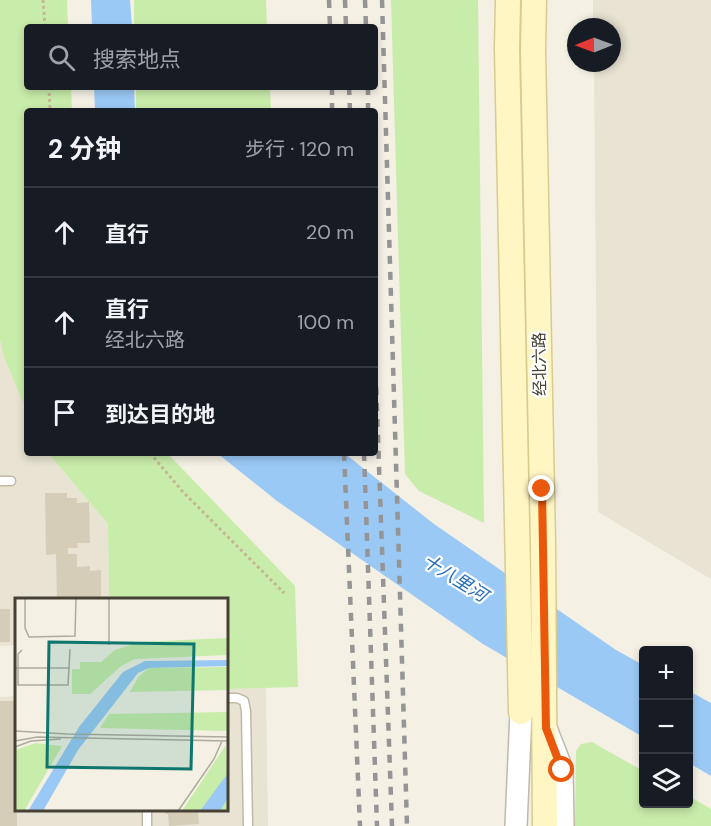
<!DOCTYPE html>
<html lang="zh">
<head>
<meta charset="utf-8">
<style>
  :root { --surface:#171b24; --page:#20242c; --text:#f1f3f6; --muted:#9ea1a6; --line:#363941 }
  body { margin:0; font-family:"DM Sans","Noto Sans SC",sans-serif; background:var(--page); color:var(--text) }
  .controls { position:absolute; right:18px; bottom:18px; display:grid; overflow:hidden; border-radius:6px; box-shadow:0 3px 9px #0003 }
  .controls button { width:54px; height:54px; display:grid; place-items:center; padding:0; border:0; border-bottom:2px solid var(--line); background:var(--surface); color:var(--text); font:30px sans-serif }
  .compass { position:absolute; left:567px; top:18px; width:54px; height:54px; border-radius:50%; background:var(--surface); box-shadow:0 3px 9px #0003; rotate:269deg }
  .stop { position:absolute; width:18px; height:18px; margin:-14px; border:4px solid #ea580c; border-radius:50%; background:#fff }
  .stop.end { background:#ea580c; border-color:#fff; box-shadow:0 2px 6px #0008 }
  .list { margin:0; padding:0; list-style:none }
  h2 { display:flex; justify-content:space-between; align-items:center; height:78px; margin:0; padding:0 24px; font-size:26px }
  h2 small { font-size:20px; font-weight:400; color:var(--muted) }
  .list li { display:grid; grid-template-columns:39px 1fr auto; gap:18px; align-items:center; box-sizing:border-box; height:90px; padding:0 24px; border-top:2px solid var(--line) }
  .list b { display:block; font-size:22px; white-space:nowrap }
  .list p { margin:0; font-size:20px; white-space:nowrap; color:var(--muted) }
  .list em { font-size:20px; font-style:normal; color:var(--muted) }
  .icon { flex:none; width:33px; height:33px; fill:none; stroke:currentColor; stroke-width:2; stroke-linecap:round; stroke-linejoin:round }
  .map { position:relative; flex:none; width:711px; height:826px; overflow:hidden }
  .search { position:absolute; background:var(--surface); box-shadow:0 3px 9px #0003; left:24px; top:24px; width:354px; height:66px; display:flex; align-items:center; gap:15px; box-sizing:border-box; padding:0 21px; border-radius:6px; color:var(--muted); font-size:22px }
  .panel { position:absolute; background:var(--surface); box-shadow:0 3px 9px #0003; left:24px; top:108px; width:354px; height:348px; border-radius:6px }
  .map>svg:first-child { display:block }
  .residential { fill:#e8e3d2 }
  .green { fill:#c8ecaa }
  .water { fill:#9bc9f6 }
  .building { fill:#d6cdb9 }
  .lines { fill:none; stroke-linecap:round; stroke-linejoin:round }
  .service-casing { stroke:#c0b9a6; stroke-width:11 }
  .tertiary-casing { stroke:#c0b9a6; stroke-width:24 }
  .secondary-casing { stroke:#d7cb90; stroke-width:27 }
  .path { stroke:#c3b796; stroke-width:3; stroke-dasharray:3 3; stroke-linecap:butt }
  .service { stroke:#fff; stroke-width:8 }
  .tertiary { stroke:#fff; stroke-width:21 }
  .secondary { stroke:#fff6c3; stroke-width:24 }
  .rail { stroke:#959595; stroke-width:4.5; stroke-dasharray:8 8; stroke-linecap:butt }
  .route { stroke:#ea580c; stroke-width:8 }
  .labels { text-anchor:middle; stroke-width:4.5; stroke-linejoin:round; paint-order:stroke }
  .street-label { font-size:16px; fill:#464134; stroke:#fff }
  .water-label { font-size:18px; font-style:italic; fill:#256ebb; stroke:#fff }
  .inset-road { fill:none; stroke:#aeaa9e; stroke-width:1.5 }
  .view { fill:#0f766e; fill-opacity:0.15; stroke:#0f766e; stroke-width:3 }
  .inset-edge { fill:none; stroke:#464134; stroke-width:3 }
</style>
</head>
<body>
<div class="map">
<svg width="711" height="826" viewBox="0 0 711 826">
  <rect width="100%" height="100%" fill="#f4f0e4"/>
  <!-- residential -->
  <path class="residential" d="M593 0H711V579L598 512 594 63H612V27H593Z
    M0 340 4 357 27 412V453H48L108 524 109 599 16 600V645L0 646Z
    M266 688 268 826H0V697L16 696V810H226L227 689Z"/>
  <!-- green -->
  <path class="green" d="M0 0H67L68 27H27V87H71L72 111H27V412L4 357 0 340Z
    M134 0H266L267 27H134Z
    M391 0H478L484 523 419 491 405 474Z
    M136 87H270L271 111H136Z
    M48 453H167L295 586 298 687 227 689 226 600 109 599 108 524Z
    M592 742 643 771 644 804H688L689 796 711 809V826H575L576 751 581 744Z"/>
  <!-- water -->
  <path class="water" d="M91 0H130L132 27H92Z
    M94 87H134L135 111H95Z
    M217 453H344L434 524 616 650 643 665V737L483 644 277 501Z
    M689 691 711 703V776L689 763Z"/>
  <!-- building -->
  <path class="building" d="M45 493H67V498H77V503L89 502 90 543H77L78 548H68V554H77V567L90 566V571L101 570V600H57L56 554 46 555Z
    M0 609H10V642H0Z
    M0 701H16L17 826H0Z
    M165 810H198L199 824 169 826 168 814H165Z"/>
  <g class="lines">
    <defs>
      <path id="service" d="M0 481H11
        M226 698H237L244 701 246 711 248 826
        M147 810V826"/>
      <path id="tertiary" d="M546 728 562 769 563 826
        M516 826 521 712"/>
      <path id="secondary" d="M508 0 507 49 521 712
        M534 0 533 49 543 544 545 826"/>
    </defs>
    <!-- service casing -->
    <use href="#service" class="service-casing"/>
    <!-- tertiary casing -->
    <use href="#tertiary" class="tertiary-casing"/>
    <!-- secondary casing -->
    <use href="#secondary" class="secondary-casing"/>
    <!-- path -->
    <path class="path" d="M43 0 45 27
      M49 87 50 111
      M150 453 183 492 284 593"/>
    <!-- service -->
    <use href="#service" class="service"/>
    <!-- tertiary -->
    <use href="#tertiary" class="tertiary"/>
    <!-- secondary -->
    <use href="#secondary" class="secondary"/>
    <!-- rail -->
    <path class="rail" d="M329 0 330 27
      M345 0 346 27
      M365 0 366 27
      M382 0 407 826
      M332 87V111
      M349 87 350 111
      M368 87V111
      M375 355 392 826
      M344 453 360 826
      M364 453 377 826"/>
  </g>
  <g class="lines">
    <!-- route -->
    <path class="route" d="M542 489 546 728 562 770"/>
  </g>
  <g class="labels">
    <!-- street labels -->
    <g class="street-label">
      <text transform="translate(539 364) rotate(-91)" y="6">经北六路</text>
    </g>
    <!-- water labels -->
    <g class="water-label">
      <text transform="translate(455 578) rotate(32)" y="6">十八里河</text>
    </g>
  </g>
  <!-- overview -->
  <g transform="translate(15 598)">
    <rect width="213" height="213" fill="#f4f0e4"/>
    <path d="M213 40V57L120 61 106 68 75 96H57V71H65V64H86L100 52 125 44ZM213 69V92L115 94 124 78 134 70ZM213 114V133L85 130 94 116ZM21 145 47 148 9 213H0V152ZM211 147 213 213H167Z" fill="#c8ecaa"/>
    <path d="M213 62V68L134 70 123 75 63 152 28 213H13L64 129 108 74 130 63ZM213 175V200L205 213H185Z" fill="#9bc9f6"/>
    <path class="inset-road" d="M10 0V30L14 39 60 38 61 0M94 47V0M7 52 3 56V87H53L55 51M0 70H55M0 133 52 136M52 136 213 139M0 143 22 139 213 143M0 149 16 143 46 141M163 213 199 161 207 143"/>
    <path class="view" d="M34 44 179 46 176 171 32 169Z"/>
    <rect width="213" height="213" class="inset-edge"/>
  </g>
</svg>
<div class="controls">
<button>+</button>
<button>−</button>
<button><svg class="icon" aria-label="layers" viewBox="0 0 24 24"><path d="M12 4l9 5-9 5-9-5zM3 14l9 5 9-5"/></svg></button>
</div>
<svg class="compass" viewBox="-18 -18 36 36"><path d="M0-13l5 13h-10z" fill="#e53935"/><path d="M0 13l5-13h-10z" fill="#9ea1a6"/></svg>
<div class="stop" style="left:562px;top:770px"></div>
<div class="stop end" style="left:542px;top:489px"></div>
<div class="search"><svg class="icon" aria-label="search" viewBox="0 0 24 24"><circle cx="10" cy="10" r="6"/><path d="M15 15l6 6"/></svg>搜索地点</div>
<section class="panel">
<h2>2 分钟<small>步行 · 120 m</small></h2>
<ul class="list">
<li><svg class="icon" aria-label="ahead" viewBox="0 0 24 24"><path d="M12 20V5M6 11l6-6 6 6"/></svg><div><b>直行</b></div><em>20 m</em></li>
<li><svg class="icon" aria-label="ahead" viewBox="0 0 24 24"><path d="M12 20V5M6 11l6-6 6 6"/></svg><div><b>直行</b><p>经北六路</p></div><em>100 m</em></li>
<li><svg class="icon" aria-label="arrive" viewBox="0 0 24 24"><path d="M6 21V4h12l-3 4 3 4H6"/></svg><div><b>到达目的地</b></div></li>
</ul>
</section>
</div>
</body>
</html>
